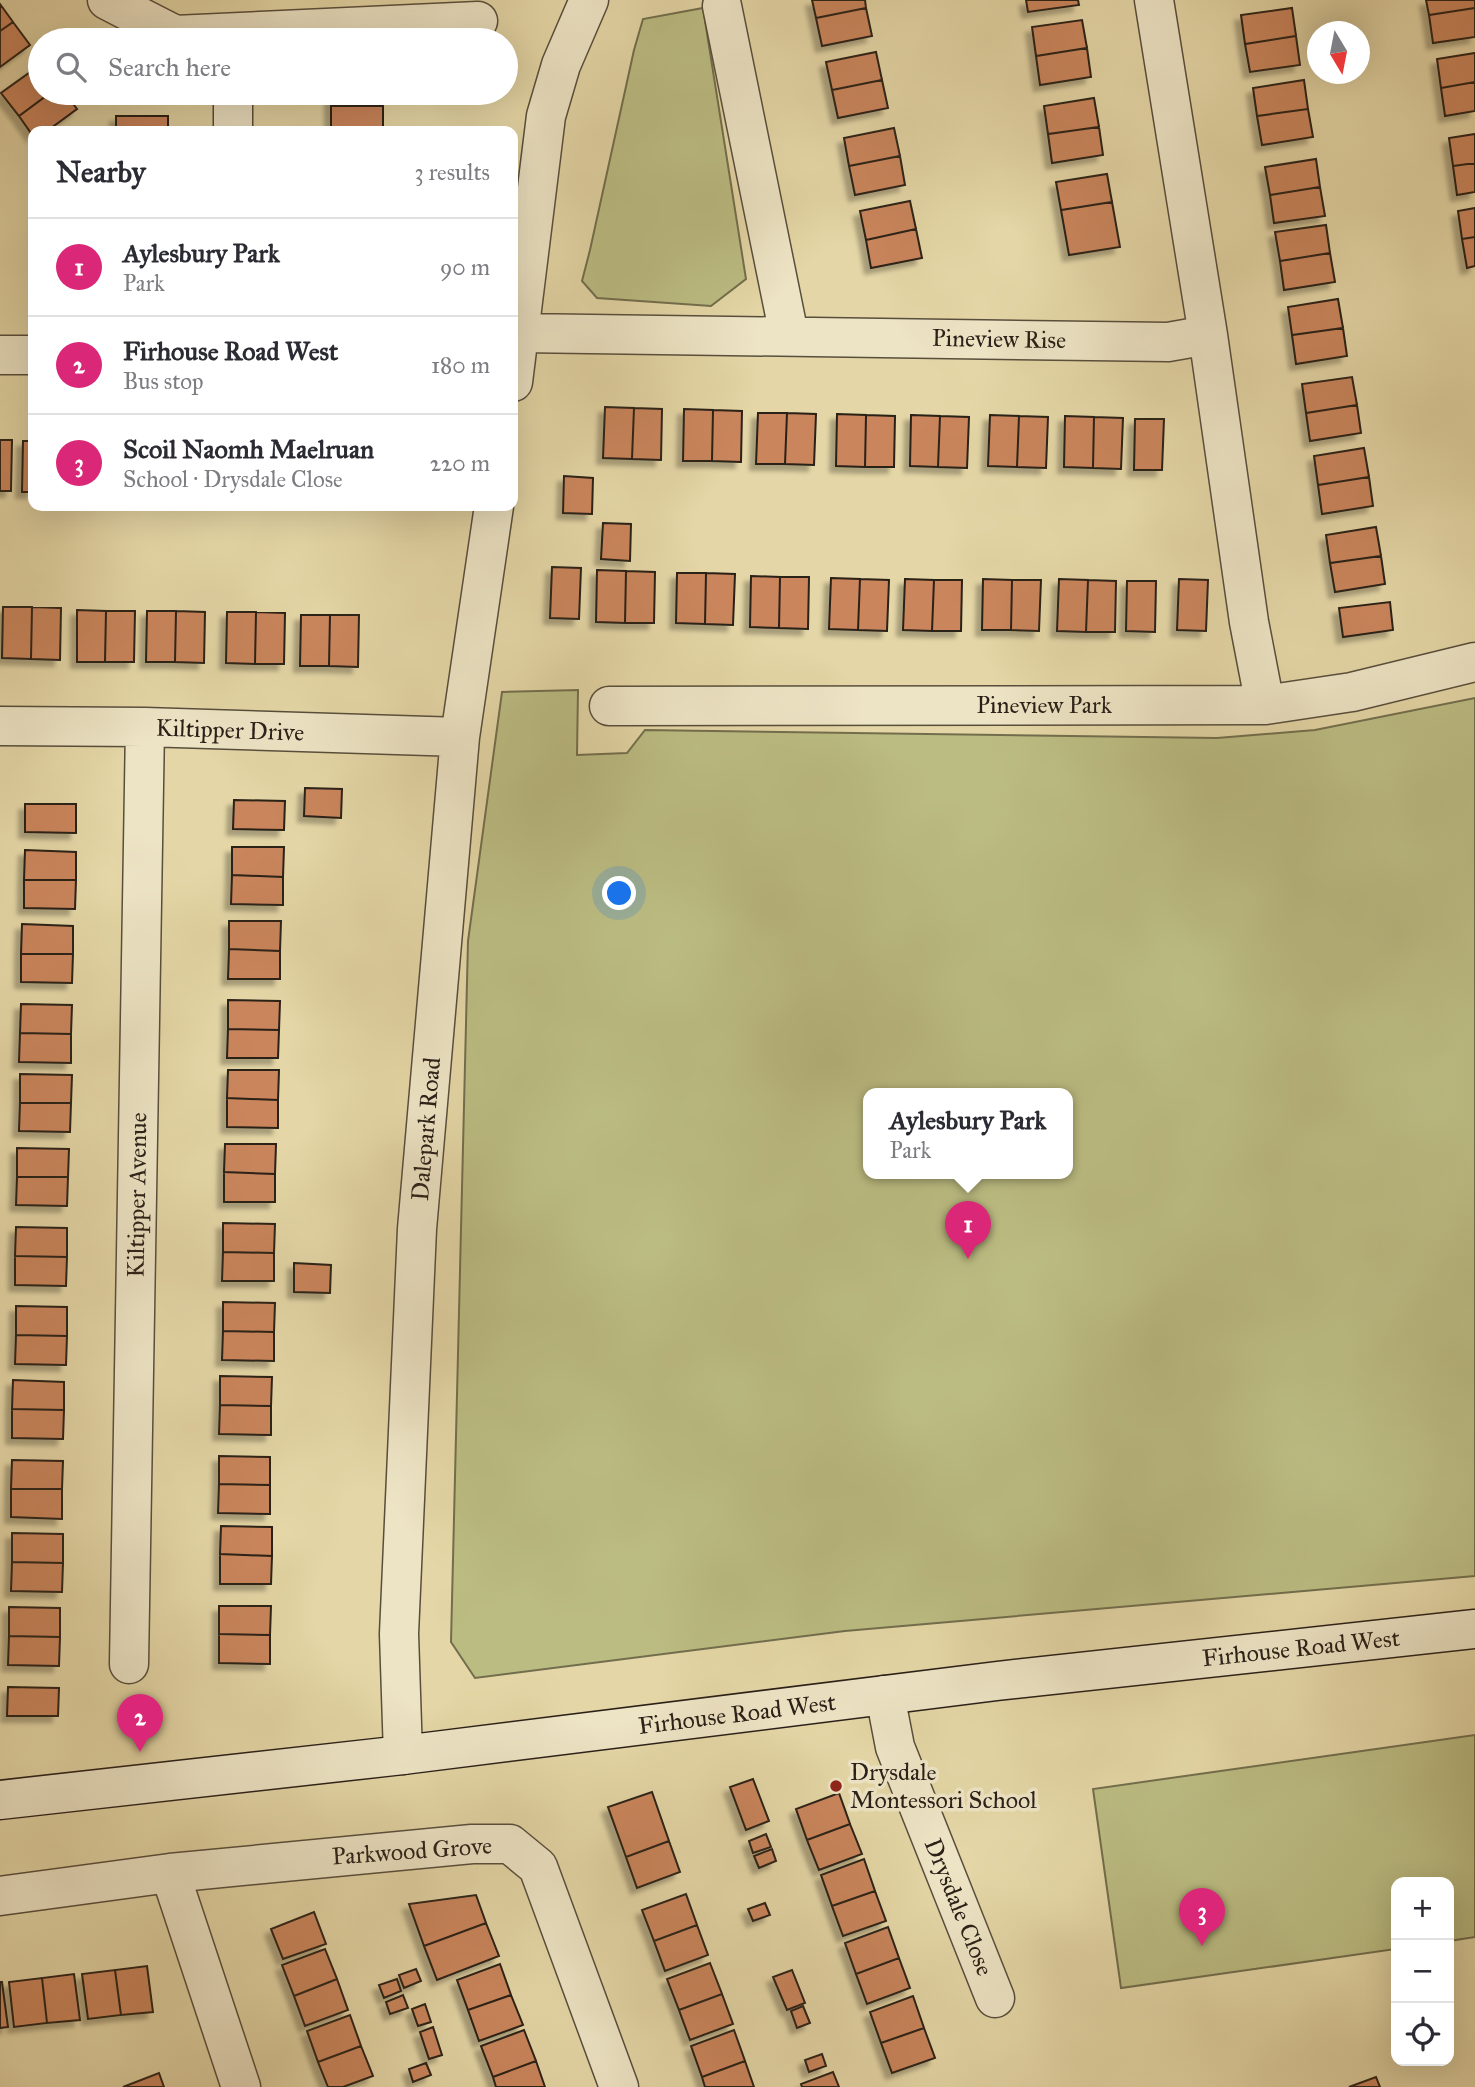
<!DOCTYPE html>
<html lang="en">
<head>
<meta charset="utf-8">
<style>
  :root { --surface:#fff; --page:#f7f7f7; --text:#2b2b33; --muted:#7c7c81; --line:#e1e1e2; --accent:#db2777 }
  body { margin:0; font-family:"IM FELL Great Primer",serif; background:var(--page); color:var(--text) }
  .controls { position:absolute; right:21px; bottom:21px; display:grid; overflow:hidden; border-radius:14px; box-shadow:0 7px 28px #0002 }
  .controls button { width:63px; height:63px; display:grid; place-items:center; padding:0; border:0; border-bottom:2px solid var(--line); background:var(--surface); color:var(--text); font:35px sans-serif }
  .compass { position:absolute; left:1307px; top:21px; width:63px; height:63px; border-radius:50%; background:var(--surface); box-shadow:0 7px 28px #0002; rotate:170deg }
  .you { position:absolute; left:620px; top:894px; width:24px; height:24px; margin:-18px; border:5px solid #fff; border-radius:50%; background:#1a73e8; box-shadow:0 0 0 10px #1a73e833 }
  .badge { display:grid; place-items:center; width:46px; height:46px; border-radius:50%; background:var(--accent); color:#fff; font-size:23px; font-weight:700 }
  .pin { position:absolute; translate:-50% -58px; filter:drop-shadow(0 2px 4px #0008) }
  .pin::after { content:''; position:absolute; top:37px; width:24px; height:21px; background:inherit; clip-path:polygon(0 0,100% 0,50% 100%) }
  .popup { position:absolute; left:863px; top:1088px; width:210px; height:91px; box-sizing:border-box; display:grid; place-content:center; border-radius:14px; background:var(--surface); filter:drop-shadow(0 2px 5px #0005); font-size:23px; white-space:nowrap; color:var(--muted) }
  .popup b { font-size:26px; color:var(--text) }
  .popup::after { content:''; position:absolute; left:50%; top:100%; margin-left:-14px; border:14px solid transparent; border-top-color:var(--surface) }
  .list { margin:0; padding:0; list-style:none }
  h2 { display:flex; justify-content:space-between; align-items:center; height:91px; margin:0; padding:0 28px; font-size:30px }
  h2 small { font-size:23px; font-weight:400; color:var(--muted) }
  .list li { display:grid; grid-template-columns:46px 1fr auto; gap:21px; align-items:center; box-sizing:border-box; height:98px; padding:0 28px; border-top:2px solid var(--line) }
  .list b { display:block; font-size:26px; white-space:nowrap }
  .list p { margin:0; font-size:23px; white-space:nowrap; color:var(--muted) }
  .list em { font-size:23px; font-style:normal; color:var(--muted) }
  .icon { flex:none; width:38px; height:38px; fill:none; stroke:currentColor; stroke-width:2; stroke-linecap:round; stroke-linejoin:round }
  .map { position:relative; flex:none; width:1475px; height:2087px; overflow:hidden }
  .search { position:absolute; background:var(--surface); box-shadow:0 7px 28px #0002; left:28px; top:28px; width:490px; height:77px; display:flex; align-items:center; gap:18px; box-sizing:border-box; padding:0 24px; border-radius:38px; color:var(--muted); font-size:26px }
  .panel { position:absolute; background:var(--surface); box-shadow:0 7px 28px #0002; left:28px; top:126px; width:490px; height:385px; border-radius:14px }
  .map>svg:first-child { display:block }
  .green { fill:#bbbc82; stroke:#726e4d; stroke-width:2; fill-rule:evenodd }
  .building { fill:#ca855c; stroke:#2a2018; stroke-width:2; filter:url(#shadow) }
  .lines { fill:none; stroke-linecap:round; stroke-linejoin:round }
  .street-casing { stroke:#584e3c; stroke-width:41 }
  .secondary-casing { stroke:#2a2018; stroke-width:41 }
  .street { stroke:#ede4c5; stroke-width:38 }
  .secondary { stroke:#ede4c5; stroke-width:38 }
  .poi-dot { fill:#8f2418; stroke:#ede4c5; stroke-width:2.5 }
  .labels { text-anchor:middle; stroke-width:7; stroke-linejoin:round; paint-order:stroke }
  .street-label { font-size:24px; fill:#2a2018; stroke:#ede4c5 }
  .poi-label { font-size:24px; fill:#2a2018; stroke:#ede4c5; text-anchor:start }
</style>
</head>
<body>
<div class="map">
<svg width="1475" height="2087" viewBox="0 0 1475 2087">
  <defs>
    <filter id="shadow"><feDropShadow dx="-6" dy="6" stdDeviation="2" flood-color="#0004"/></filter>
  </defs>
  <rect width="100%" height="100%" fill="#e4d6a6"/>
  <filter id="stains"><feTurbulence type="fractalNoise" baseFrequency=".00286" numOctaves="4"/><feColorMatrix values="0 0 0 0 .2 0 0 0 0 .09 0 0 0 0 .02 0 0 0 .5 -.17"/></filter>
  <radialGradient id="worn" r=".72"><stop offset=".6" stop-color="#630" stop-opacity="0"/><stop offset="1" stop-color="#630" stop-opacity=".3"/></radialGradient>
  <!-- green -->
  <path class="green" d="M703 8 746 279 711 306 597 298 582 281 590 250 634 50 643 19Z
    M578 690 577 755 627 753 645 730 1217 738 1315 730 1475 698V1576L845 1631 475 1678 451 1642 468 941 502 692ZM868 1093H1068V1173H868Z
    M1475 1735V1937L1449 1941V1882H1396V1949L1121 1988 1093 1789Z"/>
  <!-- building -->
  <path class="building" d="M812 0H865L866 8 816 18Z
    M1026 0H1078L1079 5 1028 12Z
    M1426 0H1475V8L1429 15Z
    M0 4 13 22 0 31Z
    M866 8 872 36 822 46 816 18Z
    M1292 8 1296 36 1245 44 1241 15Z
    M1475 8V37L1433 43 1429 15Z
    M1082 20 1087 48 1036 56 1032 27Z
    M13 22 30 45 0 67V31Z
    M1296 36 1300 65 1250 72 1245 44Z
    M1087 48 1091 77 1040 85 1036 56Z
    M876 52 882 80 832 90 826 62Z
    M1475 53V82L1441 88 1437 59Z
    M40 65V93H50L19 116 1 93Z
    M882 80 888 108 838 118 832 90Z
    M1304 80 1308 109 1257 116 1253 88Z
    M1475 82V111L1445 116 1441 88Z
    M50 93H65L77 109 47 131H33V136L19 116Z
    M331 93H383V106H331Z
    M1094 98 1099 127 1048 134 1044 106Z
    M331 106H383V131H331Z
    M1308 109 1313 137 1262 145 1257 116Z
    M116 116H168V131H116Z
    M1099 127 1103 155 1052 163 1048 134Z
    M894 128 900 156 849 166 844 138Z
    M1475 134V163L1453 166 1449 138Z
    M900 156 905 185 855 195 849 166Z
    M1316 159 1320 187 1270 195 1265 167Z
    M1475 163V192L1457 195 1453 166Z
    M1107 174 1112 202 1061 210 1056 182Z
    M1320 187 1325 216 1274 223 1270 195Z
    M910 201 916 229 866 240 860 211Z
    M1112 202 1120 247 1069 255 1061 210Z
    M1475 208V237L1462 239 1458 211Z
    M1326 225 1330 253 1280 261 1275 232Z
    M916 229 922 258 871 268 866 240Z
    M1475 237V266L1467 268 1462 239Z
    M1330 253 1335 282 1284 290 1280 261Z
    M1338 299 1343 328 1292 335 1288 307Z
    M1343 328 1347 356 1296 364 1292 335Z
    M1352 377 1357 405 1306 413 1302 384Z
    M1357 405 1361 433 1310 441 1306 413Z
    M605 407 634 408 632 459 603 458Z
    M634 408 662 409 661 460 632 459Z
    M684 409 713 410 712 461H683Z
    M713 410 742 411 741 462 712 461Z
    M758 413H787L785 464H756Z
    M787 413 816 414 814 465 785 464Z
    M837 414 866 415 865 467 836 466Z
    M866 415 895 416 894 467H865Z
    M911 415 940 416 938 467 910 466Z
    M990 415 1019 416 1017 467 988 466Z
    M940 416 969 417 967 468 938 467Z
    M1019 416 1048 417 1046 468 1017 467Z
    M1065 416 1094 417 1093 468 1064 467Z
    M1094 417 1123 418 1121 469 1093 468Z
    M1135 419H1164L1162 470H1134Z
    M0 440H12L11 491H0Z
    M23 441H33V492H22Z
    M1364 448 1369 477 1318 485 1314 456Z
    M564 476 593 478 592 514 563 513Z
    M1369 477 1373 506 1322 514 1318 485Z
    M603 523 631 524 630 561 601 559Z
    M1376 527 1381 556 1330 563 1326 535Z
    M1381 556 1385 584 1335 592 1330 563Z
    M552 567 581 568 579 619 550 618Z
    M597 570 626 571 625 623 596 622Z
    M626 571 655 572 654 623H625Z
    M677 573H706L705 624 676 623Z
    M706 573 735 574 733 625 705 624Z
    M751 576 780 577 779 628 750 627Z
    M780 577H809L808 629 779 628Z
    M831 578 860 579 858 630 829 629Z
    M860 579 889 580 887 631 858 630Z
    M905 579 934 580 932 631 903 630Z
    M983 579 1012 580 1011 630H982Z
    M1059 579 1088 580 1086 632 1057 631Z
    M1179 579 1208 580 1206 631 1177 630Z
    M934 580H962L961 631H932Z
    M1012 580H1041L1039 631 1011 630Z
    M1088 580 1116 581 1115 632H1086Z
    M1127 581H1156L1155 632 1126 631Z
    M1390 602 1393 630 1343 637 1339 608Z
    M3 607H32L31 659 2 658Z
    M32 607 61 608 60 660 31 659Z
    M77 610 106 611 105 662H77Z
    M106 611H135L134 662H105Z
    M147 611H176L175 662H146Z
    M176 611 205 612 204 663 175 662Z
    M227 612H256L255 664 226 663Z
    M256 612 285 613 284 664H255Z
    M301 615H330L329 666H300Z
    M330 615H359L358 667 329 666Z
    M305 788 342 789 341 818 304 816Z
    M234 800 285 801 284 830 233 829Z
    M25 804H76V833L25 832Z
    M232 847H284L283 877 232 875Z
    M25 850 76 852V880H24Z
    M232 875 283 877V905L231 904Z
    M24 880H76L75 909 24 908Z
    M229 921H281L280 951 229 949Z
    M22 924 73 926V954H21Z
    M229 949 280 951V979H228Z
    M21 954H73L72 983 21 982Z
    M228 1000 280 1001 279 1030 228 1029Z
    M21 1004 72 1005 71 1034 20 1033Z
    M228 1029 279 1030 278 1058H227Z
    M20 1033 71 1034V1063L19 1062Z
    M228 1070H279L278 1100 227 1098Z
    M20 1074 72 1075 71 1103H20Z
    M227 1098 278 1100V1128L227 1127Z
    M20 1103H71L70 1132 19 1131Z
    M225 1144H276L275 1174 224 1172Z
    M17 1148 69 1149 68 1177H17Z
    M224 1172 275 1174V1202H224Z
    M17 1177H68L67 1206 16 1205Z
    M223 1223 275 1224 274 1253 223 1252Z
    M16 1227 67 1228V1257L15 1256Z
    M223 1252 274 1253V1281H222Z
    M15 1256 67 1257 66 1286 15 1285Z
    M294 1263 331 1265 330 1293 294 1292Z
    M223 1302 275 1303 274 1332 223 1331Z
    M16 1306 67 1307V1336L16 1335Z
    M223 1331 274 1332V1361L222 1360Z
    M16 1335 67 1336 66 1365 15 1364Z
    M220 1376 272 1377 271 1406 220 1405Z
    M13 1380 64 1382V1410L12 1409Z
    M220 1405 271 1406V1435L219 1434Z
    M12 1409 64 1410 63 1439 12 1438Z
    M219 1456 270 1457V1485L219 1484Z
    M12 1460 63 1461 62 1489H11Z
    M219 1484 270 1485V1514L218 1513Z
    M11 1489H62V1519L11 1517Z
    M221 1526 272 1527V1556L220 1554Z
    M12 1533 63 1534V1563L12 1562Z
    M220 1554 272 1556 271 1584H220Z
    M12 1562 63 1563 62 1592 11 1591Z
    M219 1606H271L270 1635 219 1634Z
    M9 1607 60 1608V1637L9 1636Z
    M219 1634 270 1635V1664L219 1663Z
    M9 1636 60 1637 59 1666 8 1665Z
    M8 1687 59 1688 58 1716H7Z
    M753 1779 769 1821 746 1830 730 1787Z
    M652 1792 669 1841 626 1857 608 1807Z
    M839 1793 850 1824 807 1840 796 1809Z
    M850 1824 862 1854 819 1870 807 1840Z
    M766 1834 771 1847 753 1853 749 1841Z
    M669 1841 680 1872 637 1888 626 1857Z
    M772 1849 776 1861 759 1868 754 1856Z
    M864 1859 875 1891 832 1906 821 1875Z
    M875 1891 886 1921 843 1936 832 1906Z
    M686 1894 697 1925 654 1941 642 1910Z
    M476 1895 486 1923 424 1946 409 1904Z
    M765 1903 770 1915 753 1921 748 1909Z
    M314 1912 326 1944 283 1959 271 1929Z
    M486 1923 499 1956 437 1980 424 1946Z
    M697 1925 708 1955 665 1971 654 1941Z
    M888 1927 899 1958 856 1974 845 1943Z
    M325 1949 337 1979 294 1996 282 1965Z
    M899 1958 910 1988 867 2004 856 1974Z
    M710 1963 722 1994 679 2010 667 1979Z
    M500 1964 511 1995 468 2010 457 1980Z
    M147 1966 153 2012 121 2015 115 1970Z
    M416 1969 421 1981 404 1988 399 1975Z
    M115 1970 121 2015 88 2019 82 1974Z
    M792 1970 805 2003 787 2010 773 1977Z
    M74 1974 80 2020 47 2023 42 1978Z
    M42 1978 47 2023 14 2027 9 1982Z
    M337 1979 348 2010 305 2026 294 1996Z
    M397 1979 401 1991 384 1998 379 1985Z
    M0 1982H2L8 2027 0 2028Z
    M722 1994 733 2024 690 2040 679 2010Z
    M403 1995 408 2008 390 2014 386 2002Z
    M511 1995 523 2025 479 2041 468 2010Z
    M913 1996 924 2028 881 2043 870 2012Z
    M425 2004 431 2022 418 2026 412 2009Z
    M803 2006 810 2023 797 2028 791 2011Z
    M350 2015 361 2046 318 2062 307 2031Z
    M433 2027 442 2055 429 2059 420 2032Z
    M924 2028 935 2058 892 2073 881 2043Z
    M524 2030 536 2061 493 2077 481 2046Z
    M734 2030 745 2061 702 2077 691 2046Z
    M361 2046 373 2076 343 2087H328L318 2062Z
    M822 2054 826 2066 809 2072 805 2060Z
    M536 2061 545 2087H496L493 2077Z
    M745 2061 754 2087H705L702 2077Z
    M426 2063 431 2075 413 2082 409 2069Z
    M833 2072 839 2087H802L801 2084Z
    M159 2073 164 2087H123Z
    M1376 2077 1380 2087H1349Z"/>
  <g class="lines">
    <defs>
      <path id="street" d="M107 0 175 35 478 21
        M1154 0 1208 335 1249 622 1265 705
        M722 6 789 335
        M233 93V131
        M520 333 1168 342 1208 335
        M0 355H33
        M513 382 546 116 561 65 589 0
        M609 706 1265 705 1352 692 1475 662
        M0 726 145 727 460 737
        M129 1664 145 727
        M885 1695 895 1747 995 1998
        M403 1755 399 1634 417 1229 460 737 494 506
        M170 1873 241 2087
        M0 1896 170 1873 472 1844H510L538 1867 619 2087"/>
      <path id="secondary" d="M0 1800 403 1755 997 1681 1475 1629"/>
    </defs>
    <!-- street casing -->
    <use href="#street" class="street-casing"/>
    <!-- secondary casing -->
    <use href="#secondary" class="secondary-casing"/>
    <!-- street -->
    <use href="#street" class="street"/>
    <!-- secondary -->
    <use href="#secondary" class="secondary"/>
  </g>
  <!-- markers -->
  <circle class="poi-dot" cx="836" cy="1786" r="7"/>
  <g class="labels">
    <!-- street labels -->
    <g class="street-label">
      <text transform="translate(999 339) rotate(1)" y="8">Pineview Rise</text>
      <text x="1044" y="713">Pineview Park</text>
      <text transform="translate(230 730) rotate(2)" y="8">Kiltipper Drive</text>
      <text transform="translate(426 1129) rotate(-85)" y="8">Dalepark Road</text>
      <text transform="translate(137 1195) rotate(-89)" y="8">Kiltipper Avenue</text>
      <text transform="translate(1301 1648) rotate(-6)" y="8">Firhouse Road West</text>
      <text transform="translate(737 1714) rotate(-7)" y="8">Firhouse Road West</text>
      <text transform="translate(412 1851) rotate(-4)" y="8">Parkwood Grove</text>
      <text transform="translate(959 1907) rotate(68)" y="8">Drysdale Close</text>
    </g>
    <!-- poi labels -->
    <g class="poi-label">
      <text x="850" y="1780">Drysdale<tspan x="850" dy="28">Montessori School</tspan></text>
    </g>
  </g>
  <rect width="100%" height="100%" filter="url(#stains)"/>
  <rect width="100%" height="100%" fill="url(#worn)"/>
</svg>
<div class="controls">
<button>+</button>
<button>−</button>
<button><svg class="icon" aria-label="locate" viewBox="0 0 24 24"><circle cx="12" cy="12" r="6"/><path d="M12 2v4M12 18v4M2 12h4M18 12h4"/></svg></button>
</div>
<svg class="compass" viewBox="-18 -18 36 36"><path d="M0-13l5 13h-10z" fill="#e53935"/><path d="M0 13l5-13h-10z" fill="#7c7c81"/></svg>
<div class="you"></div>
<div class="pin badge" style="left:968px;top:1259px">1</div>
<div class="popup"><b>Aylesbury Park</b>Park</div>
<div class="pin badge" style="left:140px;top:1752px">2</div>
<div class="pin badge" style="left:1202px;top:1946px">3</div>
<div class="search"><svg class="icon" aria-label="search" viewBox="0 0 24 24"><circle cx="10" cy="10" r="6"/><path d="M15 15l6 6"/></svg>Search here</div>
<section class="panel">
<h2>Nearby<small>3 results</small></h2>
<ul class="list">
<li><span class="badge">1</span><div><b>Aylesbury Park</b><p>Park</p></div><em>90 m</em></li>
<li><span class="badge">2</span><div><b>Firhouse Road West</b><p>Bus stop</p></div><em>180 m</em></li>
<li><span class="badge">3</span><div><b>Scoil Naomh Maelruan</b><p>School · Drysdale Close</p></div><em>220 m</em></li>
</ul>
</section>
</div>
</body>
</html>
